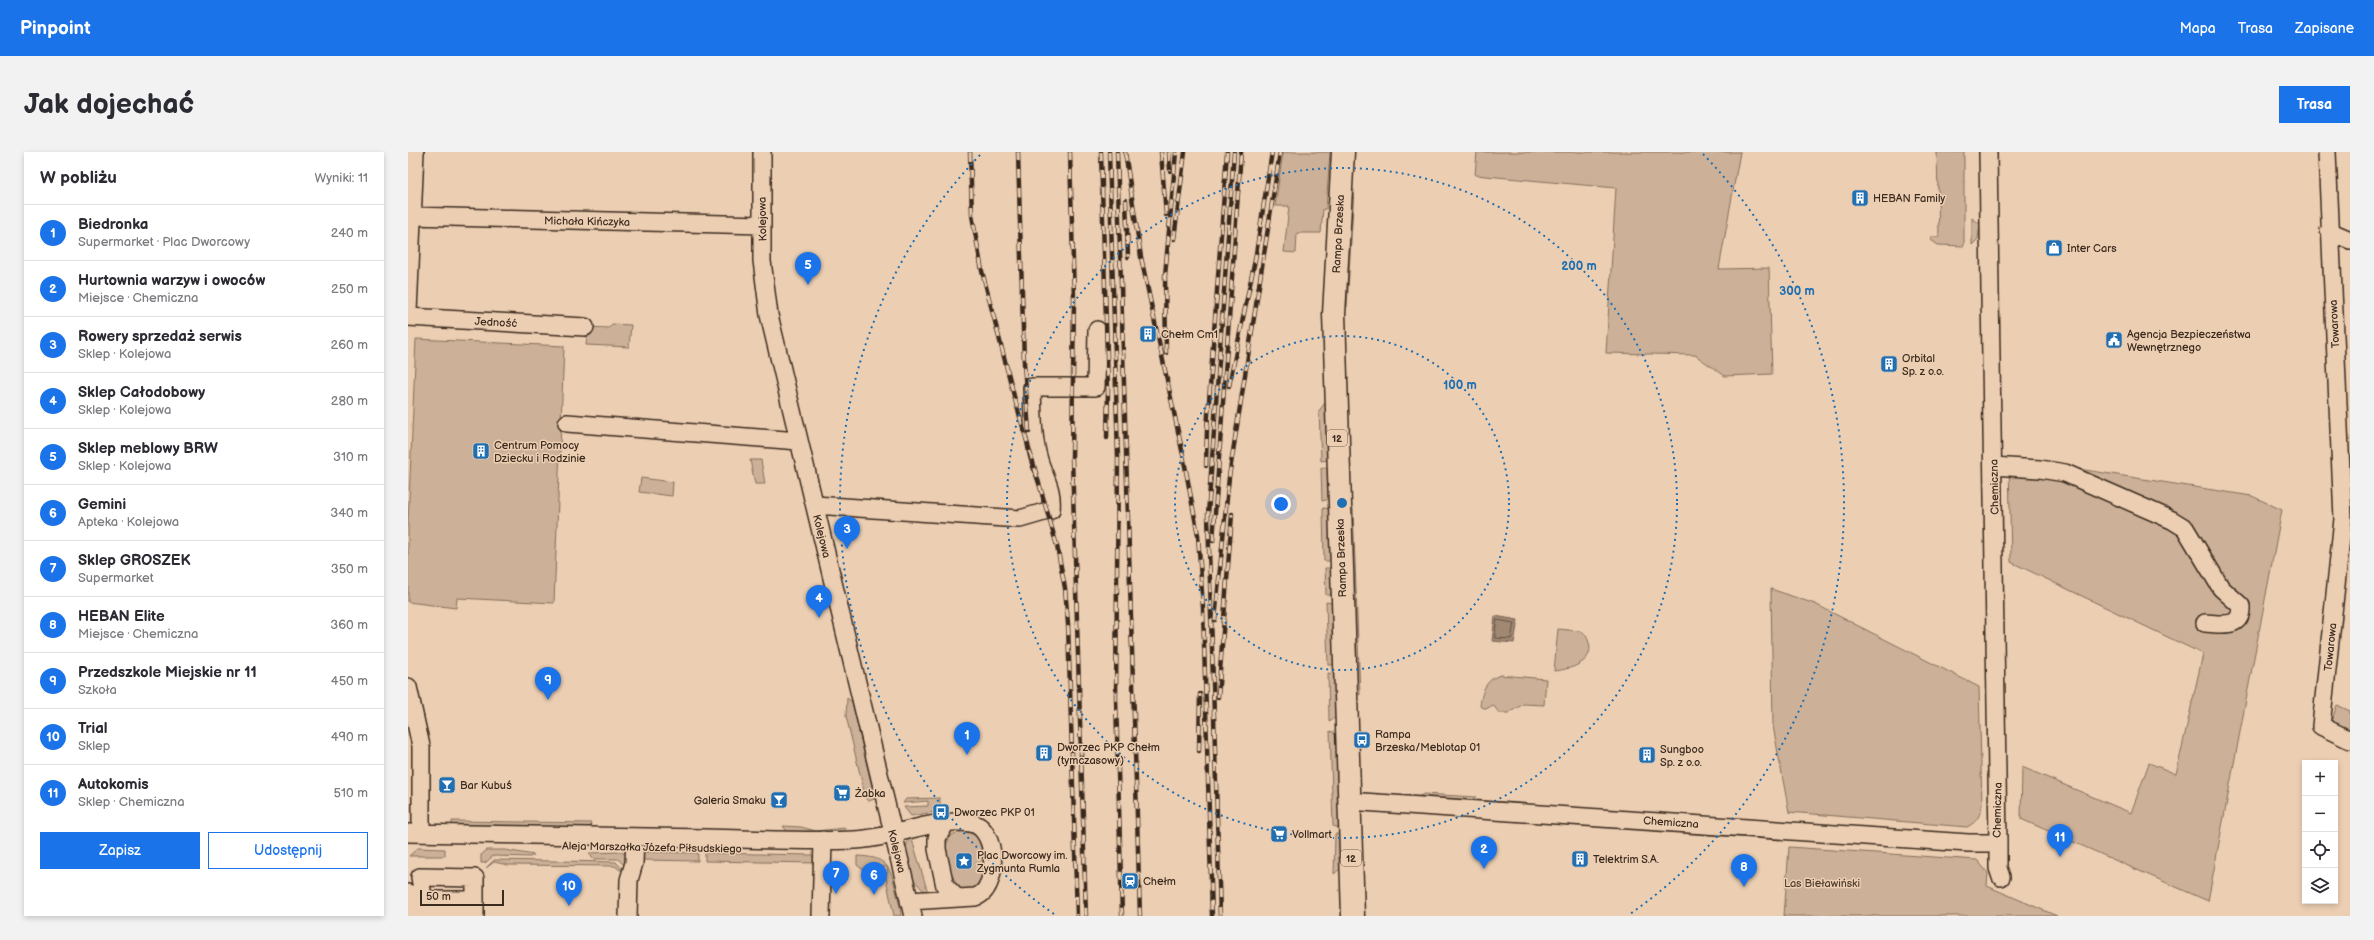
<!DOCTYPE html>
<html lang="pl">
<head>
<meta charset="utf-8">
<style>
  :root { --surface:#fff; --page:#f2f2f3; --text:#2b2b33; --muted:#7c7c81; --line:#e1e1e2; --accent:#1a73e8 }
  body { margin:0; font-family:"Balsamiq Sans",sans-serif; background:var(--page); color:var(--text) }
  .controls { position:absolute; right:12px; bottom:12px; display:grid; overflow:hidden; border-radius:0px; box-shadow:0 2px 6px #0003 }
  .controls button { width:36px; height:36px; display:grid; place-items:center; padding:0; border:0; border-bottom:1px solid var(--line); background:var(--surface); color:var(--text); font:20px sans-serif }
  .scale { position:absolute; left:12px; bottom:10px; width:84px; box-sizing:border-box; padding-left:4px; border:2px solid #3b2a1e; border-top:0; font-size:11px; line-height:14px; white-space:nowrap; color:#3b2a1e; -webkit-text-stroke:3px #eccfb3; paint-order:stroke }
  .you { position:absolute; left:873px; top:352px; width:14px; height:14px; margin:-10px; border:3px solid #fff; border-radius:50%; background:#1a73e8; box-shadow:0 0 0 6px #1a73e833 }
  .badge { display:grid; place-items:center; width:26px; height:26px; border-radius:50%; background:var(--accent); color:#fff; font-size:13px; font-weight:700 }
  .pin { position:absolute; translate:-50% -33px; filter:drop-shadow(0 1px 2px #0008) }
  .pin::after { content:''; position:absolute; top:21px; width:14px; height:12px; background:inherit; clip-path:polygon(0 0,100% 0,50% 100%) }
  .list { margin:0; padding:0; list-style:none }
  h2 { display:flex; justify-content:space-between; align-items:center; height:52px; margin:0; padding:0 16px; font-size:17px }
  h2 small { font-size:13px; font-weight:400; color:var(--muted) }
  .list li { display:grid; grid-template-columns:26px 1fr auto; gap:12px; align-items:center; box-sizing:border-box; height:56px; padding:0 16px; border-top:1px solid var(--line) }
  .list b { display:block; font-size:15px; white-space:nowrap }
  .list p { margin:0; font-size:13px; white-space:nowrap; color:var(--muted) }
  .list em { font-size:13px; font-style:normal; color:var(--muted) }
  .actions { display:flex; gap:8px; padding:12px 16px }
  .actions a { flex:1; padding:9px 0; border:1px solid var(--accent); border-radius:0px; text-align:center; font-size:14px; color:var(--accent) }
  .actions .main { background:var(--accent); color:#fff }
  .icon { flex:none; width:22px; height:22px; fill:none; stroke:currentColor; stroke-width:2; stroke-linecap:round; stroke-linejoin:round }
  .map { position:relative; flex:none; width:1942px; height:764px; overflow:hidden; border-radius:0px }
  header { display:flex; align-items:center; gap:24px; box-sizing:border-box; height:56px; padding:0 20px; background:var(--accent); color:#fff }
  header strong { font-size:19px }
  nav { display:flex; gap:22px; margin-inline-start:auto; font-size:14px }
  .intro { display:flex; align-items:center; justify-content:space-between; box-sizing:border-box; height:96px; padding:0 24px }
  h1 { margin:0; font-size:28px }
  .button { padding:10px 18px; border-radius:0px; background:var(--accent); color:#fff; font-size:14px; font-weight:700 }
  main { display:flex; gap:24px; padding:0 24px }
  aside { flex:1; background:var(--surface); border-radius:0px; box-shadow:0 2px 6px #0003 }
  .map>svg:first-child { display:block }
  .green { fill:#ccb198; stroke:#846e5b }
  .water { fill:#a08873; stroke:#786251 }
  .lines { fill:none; stroke-linecap:round; stroke-linejoin:round }
  .shore { stroke:#635040; stroke-width:1 }
  .minor-casing { stroke:#3b2a1e; stroke-width:20 }
  .highway-casing { stroke:#3b2a1e; stroke-width:25 }
  .minor { stroke:#eccfb3; stroke-width:17 }
  .highway { stroke:#eccfb3; stroke-width:22 }
  .rail-casing { stroke:#3b2a1e; stroke-width:4.5 }
  .rail { stroke:#eccfb3; stroke-width:3; stroke-dasharray:9; stroke-linecap:butt }
  .ring { fill:none; stroke:#1f6fb2; stroke-width:2; stroke-dasharray:2 4 }
  .labels { text-anchor:middle; stroke-width:3; stroke-linejoin:round; paint-order:stroke }
  .shield { fill:#eccfb3; stroke:#705c4b; stroke-width:1 }
  .shield-label { font-size:10px; font-weight:bold; fill:#3b2a1e }
  .poi-label { font-size:11px; fill:#3b2a1e; stroke:#eccfb3; text-anchor:start }
  .street-label { font-size:11px; fill:#3b2a1e; stroke:#eccfb3 }
  .park-label { font-size:11px; fill:#513e30; stroke:#eccfb3 }
  .centre { fill:#1f6fb2; stroke:#eccfb3; stroke-width:2 }
  .ring-label { font-size:12px; text-anchor:middle; font-weight:bold; fill:#1f6fb2; stroke:#eccfb3; stroke-width:3; stroke-linejoin:round; paint-order:stroke }
</style>
</head>
<body>
<header>
<strong>Pinpoint</strong>
<nav><a>Mapa</a><a>Trasa</a><a>Zapisane</a></nav>
</header>
<div class="intro"><h1>Jak dojechać</h1><a class="button">Trasa</a></div>
<main>
<aside>
<h2>W pobliżu<small>Wyniki: 11</small></h2>
<ul class="list">
<li><span class="badge">1</span><div><b>Biedronka</b><p>Supermarket · Plac Dworcowy</p></div><em>240 m</em></li>
<li><span class="badge">2</span><div><b>Hurtownia warzyw i owoców</b><p>Miejsce · Chemiczna</p></div><em>250 m</em></li>
<li><span class="badge">3</span><div><b>Rowery sprzedaż serwis</b><p>Sklep · Kolejowa</p></div><em>260 m</em></li>
<li><span class="badge">4</span><div><b>Sklep Całodobowy</b><p>Sklep · Kolejowa</p></div><em>280 m</em></li>
<li><span class="badge">5</span><div><b>Sklep meblowy BRW</b><p>Sklep · Kolejowa</p></div><em>310 m</em></li>
<li><span class="badge">6</span><div><b>Gemini</b><p>Apteka · Kolejowa</p></div><em>340 m</em></li>
<li><span class="badge">7</span><div><b>Sklep GROSZEK</b><p>Supermarket</p></div><em>350 m</em></li>
<li><span class="badge">8</span><div><b>HEBAN Elite</b><p>Miejsce · Chemiczna</p></div><em>360 m</em></li>
<li><span class="badge">9</span><div><b>Przedszkole Miejskie nr 11</b><p>Szkoła</p></div><em>450 m</em></li>
<li><span class="badge">10</span><div><b>Trial</b><p>Sklep</p></div><em>490 m</em></li>
<li><span class="badge">11</span><div><b>Autokomis</b><p>Sklep · Chemiczna</p></div><em>510 m</em></li>
</ul>
<div class="actions"><a class="main">Zapisz</a><a>Udostępnij</a></div>
</aside>
<div class="map">
<svg width="1942" height="764" viewBox="0 0 1942 764">
  <rect width="100%" height="100%" fill="#eccfb3"/>
  <filter id="ink" filterUnits="userSpaceOnUse"><feTurbulence type="fractalNoise" baseFrequency=".025" numOctaves="2"/><feDisplacementMap in="SourceGraphic" scale="8" xChannelSelector="R" yChannelSelector="G"/><feConvolveMatrix kernelMatrix="1 2 1 2 8 2 1 2 1" color-interpolation-filters="sRGB"/></filter>
  <g filter="url(#ink)">
    <!-- green -->
    <path class="green" d="M875 0H922L918 57H915L913 81H889L888 101 876 100 881 54H867Z
      M1069 0H1332L1311 117 1361 116 1364 222 1317 224 1287 203 1198 201 1208 36 1067 23Z
      M1529 0H1556V94L1530 93 1523 88V85H1531Z
      M942 37 946 38 939 155 936 150Z
      M1564 66 1572 72 1570 87 1564 93Z
      M204 172 223 173 221 195 178 193 180 175 201 176Z
      M8 187 156 194 146 451 49 446 48 456 0 450V372Z
      M919 248 920 308 913 309 911 259Z
      M342 308H353L357 332H347Z
      M1601 309 1658 315 1844 344 1874 358 1800 749 1613 667 1614 615 1723 661 1741 611 1768 622 1795 502 1603 410Z
      M913 316H919L921 319 922 347 914 349Z
      M233 326 265 330 264 344 231 340Z
      M915 356 922 357 924 407 921 409H916Z
      M945 356 952 543 947 539 942 358Z
      M917 416H922L924 419 923 443H918Z
      M1363 437 1407 452 1571 535 1574 653C1572 664 1569 670 1559 675L1381 660 1365 574Z
      M918 450 925 451 927 511 924 513H920Z
      M1150 477 1171 479 1177 482C1193 508 1166 517 1146 519Z
      M920 521 927 522 929 560 927 566 921 569Z
      M1093 523 1138 527 1136 553 1116 552 1100 561H1091L1085 553 1078 557 1072 554C1074 540 1077 527 1093 523Z
      M439 546 444 550 467 647 460 649 458 647 438 564Z
      M1929 553 1942 559V582L1933 578 1924 568Z
      M922 579 925 580 929 585 932 676 925 674Z
      M1016 642 1068 645 1062 649 1007 646Z
      M532 646V654H537V658L503 664 496 655 520 654V649L495 651 498 647Z
      M44 669 183 671 182 676H44Z
      M375 674 393 675 408 679 437 676V683L381 682Z
      M555 679 570 684C579 701 577 716 572 734L558 739C542 734 540 708 538 693L543 683Z
      M927 682H933V716L926 722Z
      M503 684 520 741C502 731 490 701 503 684Z
      M1381 695 1569 708 1580 721 1579 734 1649 764H1376Z
      M10 696 37 697V704H1Z
      M79 698H97L126 703 122 705 85 704 77 711H73V703Z
      M213 700 219 703 217 714 210 707H185L181 701Z
      M238 700 290 701V709L235 708 230 711 234 701Z
      M297 701 404 703 408 711 297 709Z
      M449 704C478 705 482 713 488 739 490 747 493 756 493 764H486L477 722 480 721 479 715H474V717H454L449 713Z
      M86 708 208 710 215 718H212L207 714 100 713 86 710 78 716Z"/>
    <!-- water -->
    <path class="water" d="M1087 464 1110 468 1106 491 1084 489Z"/>
    <g class="lines">
      <!-- shore -->
      <path class="shore" d="M1089 468 1106 471 1103 487 1087 486Z"/>
      <defs>
        <path id="minor" d="M354 0V109L361 163 505 764
          M1919 0 1935 367 1913 574 1942 588
          M4 64 354 73
          M1921 79 1942 88
          M0 160 7 0
          M0 165 177 175
          M159 271 391 289
          M1585 314 1632 317 1657 321 1764 368 1777 376 1813 436 1833 454C1834 477 1814 472 1797 471
          M407 353 612 367 643 358C645 336 637 328 631 308 624 285 625 259 624 235H688L689 178
          M0 535 13 594V681
          M940 649 1560 691H1590L1580 0
          M538 671 529 686V697L537 734 548 745
          M0 681C99 682 198 684 297 686 347 687 397 690 446 688 486 687 522 665 563 671 590 675 592 739 567 745L501 749
          M1590 691V716L1593 725
          M0 741 4 764
          M15 748H67
          M18 763H67
          M18 764 12 725 67 726V764
          M220 764 221 728 226 711 227 685
          M413 764 415 688"/>
        <path id="highway" d="M935 0 926 162 945 764"/>
      </defs>
      <!-- minor casing -->
      <use href="#minor" class="minor-casing"/>
      <!-- highway casing -->
      <use href="#highway" class="highway-casing"/>
      <!-- minor -->
      <use href="#minor" class="minor"/>
      <!-- highway -->
      <use href="#highway" class="highway"/>
      <defs>
        <path id="rail" d="M562 0 564 63 574 119 606 244 649 394 657 436 660 472 669 764
          M610 0 616 211 621 280
          M662 0 666 146 664 306 678 764
          M693 0 700 237 699 286
          M701 0 710 305 708 546 714 764
          M709 0 732 764
          M717 0 733 105 775 303 790 383 795 456 804 764
          M753 0 758 63
          M761 0 762 19
          M718 48 720 105
          M766 87 777 0
          M758 201 757 124 768 0
          M821 234 847 108 864 0
          M798 314 799 277 819 0
          M805 389 833 0
          M807 468 821 325 872 0
          M810 545 824 362
          M791 599 792 542
          M812 764 800 363 826 0"/>
      </defs>
      <!-- rail casing -->
      <use href="#rail" class="rail-casing"/>
      <!-- rail -->
      <use href="#rail" class="rail"/>
    </g>
  </g>
  <!-- distance rings -->
  <g class="ring">
    <circle cx="934" cy="351" r="167"/>
    <circle cx="934" cy="351" r="335"/>
    <path d="M646 762A502 502 0 0 1 573 2M1295 2A502 502 0 0 1 1222 762"/>
  </g>
  <!-- icons -->
  <defs>
    <symbol id="building-square" viewBox="-11 -11 22 22"><rect x="-9" y="-9" width="18" height="18" rx="4" fill="#1f6fb2" stroke="#eccfb3"/><path d="M-4-6H4V6H1V3H-1V6H-4ZM-2.5-4.3h1.7v1.8h-1.7ZM.8-4.3h1.7v1.8H.8ZM-2.5-1h1.7V.8h-1.7ZM.8-1h1.7V.8H.8Z" fill="#fff"/></symbol>
    <symbol id="shop-square" viewBox="-11 -11 22 22"><rect x="-9" y="-9" width="18" height="18" rx="4" fill="#1f6fb2" stroke="#eccfb3"/><path d="M-5-2.5h2.3a2.7 3.5 0 0 1 5.4 0H5L5.5 6h-11ZM-1.5-2.5h3a1.5 2.3 0 0 0-3 0Z" fill="#fff"/></symbol>
    <symbol id="civic-square" viewBox="-11 -11 22 22"><rect x="-9" y="-9" width="18" height="18" rx="4" fill="#1f6fb2" stroke="#eccfb3"/><path d="M-.6-6.5H3V-4.5H.6V-3L4-1V1h2V6H-6V1h2V-1L-.6-3ZM-1.2 2.5V6h2.4V2.5Z" fill="#fff"/></symbol>
    <symbol id="bus-square" viewBox="-11 -11 22 22"><rect x="-9" y="-9" width="18" height="18" rx="4" fill="#1f6fb2" stroke="#eccfb3"/><path d="M-5-6H5V4H4V6H2V4H-2V6H-4V4H-5ZM-3.5-4V0h7V-4ZM-3.5 1.2v1.5H-2V1.2ZM2 1.2v1.5H3.5V1.2Z" fill="#fff"/></symbol>
    <symbol id="bar-square" viewBox="-11 -11 22 22"><rect x="-9" y="-9" width="18" height="18" rx="4" fill="#1f6fb2" stroke="#eccfb3"/><path d="M-6-5H6L.8 .8V4.5H3.5V6h-7V4.5H-.8V.8Z" fill="#fff"/></symbol>
    <symbol id="supermarket-square" viewBox="-11 -11 22 22"><rect x="-9" y="-9" width="18" height="18" rx="4" fill="#1f6fb2" stroke="#eccfb3"/><path d="M-6-5.5h2.5l.6 2H6L4.5 2H-2.5L-4.4-4H-6ZM-1.5 3.2a1.3 1.3 0 1 0 .1 0ZM3 3.2a1.3 1.3 0 1 0 .1 0Z" fill="#fff"/></symbol>
    <symbol id="sight-square" viewBox="-11 -11 22 22"><rect x="-9" y="-9" width="18" height="18" rx="4" fill="#1f6fb2" stroke="#eccfb3"/><path d="M0-6L1.8-2.2L6-1.7L2.9 1.2L3.7 5.4L0 3.3L-3.7 5.4L-2.9 1.2L-6-1.7L-1.8-2.2Z" fill="#fff"/></symbol>
    <symbol id="station-square" viewBox="-11 -11 22 22"><rect x="-9" y="-9" width="18" height="18" rx="4" fill="#1f6fb2" stroke="#eccfb3"/><path d="M-3-6H3Q5-6 5-4V2Q5 4 3 4L4.5 6H3L1.5 4h-3L-3 6H-4.5L-3 4Q-5 4-5 2V-4Q-5-6-3-6ZM-3.5-4v3h7v-3ZM-3.5 1v1.5H-2V1ZM2 1v1.5H3.5V1Z" fill="#fff"/></symbol>
  </defs>
  <g fill-rule="evenodd">
    <use href="#building-square" x="1442" y="36" width="20" height="20"/>
    <use href="#shop-square" x="1636" y="86" width="20" height="20"/>
    <use href="#building-square" x="730" y="172" width="20" height="20"/>
    <use href="#civic-square" x="1696" y="178" width="20" height="20"/>
    <use href="#building-square" x="1471" y="202" width="20" height="20"/>
    <use href="#building-square" x="63" y="289" width="20" height="20"/>
    <use href="#bus-square" x="944" y="578" width="20" height="20"/>
    <use href="#building-square" x="626" y="591" width="20" height="20"/>
    <use href="#building-square" x="1229" y="593" width="20" height="20"/>
    <use href="#bar-square" x="29" y="623" width="20" height="20"/>
    <use href="#supermarket-square" x="424" y="631" width="20" height="20"/>
    <use href="#bar-square" x="361" y="638" width="20" height="20"/>
    <use href="#bus-square" x="523" y="650" width="20" height="20"/>
    <use href="#supermarket-square" x="861" y="672" width="20" height="20"/>
    <use href="#building-square" x="1162" y="697" width="20" height="20"/>
    <use href="#sight-square" x="546" y="699" width="20" height="20"/>
    <use href="#station-square" x="712" y="719" width="20" height="20"/>
  </g>
  <g class="labels">
    <!-- shield labels -->
    <g class="shield">
      <rect x="919" y="278" width="20" height="16" rx="3"/>
      <rect x="933" y="698" width="20" height="16" rx="3"/>
    </g>
    <g class="shield-label">
      <text x="929" y="290">12</text>
      <text x="943" y="710">12</text>
    </g>
    <!-- poi labels -->
    <g class="poi-label">
      <text x="1465" y="50">HEBAN Family</text>
      <text x="1659" y="100">Inter Cars</text>
      <text x="753" y="186">Chełm Cm1</text>
      <text x="1719" y="186">Agencja Bezpieczeństwa<tspan x="1719" dy="13">Wewnętrznego</tspan></text>
      <text x="1494" y="210">Orbital<tspan x="1494" dy="13">Sp. z o.o.</tspan></text>
      <text x="86" y="297">Centrum Pomocy<tspan x="86" dy="13">Dziecku i Rodzinie</tspan></text>
      <text x="967" y="586">Rampa<tspan x="967" dy="13">Brzeska/Meblotap 01</tspan></text>
      <text x="649" y="599">Dworzec PKP Chełm<tspan x="649" dy="13">(tymczasowy)</tspan></text>
      <text x="1252" y="601">Sungboo<tspan x="1252" dy="13">Sp. z o.o.</tspan></text>
      <text x="52" y="637">Bar Kubuś</text>
      <text x="447" y="645">Żabka</text>
      <text x="358" y="652" text-anchor="end">Galeria Smaku</text>
      <text x="546" y="664">Dworzec PKP 01</text>
      <text x="884" y="686">Vollmart</text>
      <text x="569" y="707">Plac Dworcowy im.<tspan x="569" dy="13">Zygmunta Rumla</tspan></text>
      <text x="1185" y="711">Telektrim S.A.</text>
      <text x="735" y="733">Chełm</text>
    </g>
    <!-- street labels -->
    <g class="street-label">
      <text transform="translate(354 67) rotate(-91)" y="4">Kolejowa</text>
      <text transform="translate(179 69) rotate(1)" y="4">Michała Kińczyka</text>
      <text transform="translate(930 82) rotate(-87)" y="4">Rampa Brzeska</text>
      <text transform="translate(88 170) rotate(3)" y="4">Jedność</text>
      <text transform="translate(1926 172) rotate(-93)" y="4">Towarowa</text>
      <text transform="translate(1586 335) rotate(-91)" y="4">Chemiczna</text>
      <text transform="translate(414 384) rotate(76)" y="4">Kolejowa</text>
      <text transform="translate(933 406) rotate(-92)" y="4">Rampa Brzeska</text>
      <text transform="translate(1922 495) rotate(-84)" y="4">Towarowa</text>
      <text transform="translate(1589 658) rotate(-89)" y="4">Chemiczna</text>
      <text transform="translate(1263 670) rotate(4)" y="4">Chemiczna</text>
      <text transform="translate(244 695) rotate(1)" y="4">Aleja Marszałka Józefa Piłsudskiego</text>
      <text transform="translate(489 699) rotate(76)" y="4">Kolejowa</text>
    </g>
    <!-- park labels -->
    <g class="park-label">
      <text x="1414" y="735">Las Bieławiński</text>
    </g>
  </g>
  <circle cx="934" cy="351" r="6" class="centre"/>
  <g class="ring-label">
    <text x="1171" y="118">200 m</text>
    <text x="1389" y="143">300 m</text>
    <text x="1052" y="237">100 m</text>
  </g>
</svg>
<div class="controls">
<button>+</button>
<button>−</button>
<button><svg class="icon" aria-label="locate" viewBox="0 0 24 24"><circle cx="12" cy="12" r="6"/><path d="M12 2v4M12 18v4M2 12h4M18 12h4"/></svg></button>
<button><svg class="icon" aria-label="layers" viewBox="0 0 24 24"><path d="M12 4l9 5-9 5-9-5zM3 14l9 5 9-5"/></svg></button>
</div>
<div class="scale">50 m</div>
<div class="you"></div>
<div class="pin badge" style="left:559px;top:603px">1</div>
<div class="pin badge" style="left:1076px;top:717px">2</div>
<div class="pin badge" style="left:439px;top:397px">3</div>
<div class="pin badge" style="left:411px;top:466px">4</div>
<div class="pin badge" style="left:400px;top:133px">5</div>
<div class="pin badge" style="left:466px;top:743px">6</div>
<div class="pin badge" style="left:428px;top:742px">7</div>
<div class="pin badge" style="left:1336px;top:735px">8</div>
<div class="pin badge" style="left:140px;top:548px">9</div>
<div class="pin badge" style="left:161px;top:754px">10</div>
<div class="pin badge" style="left:1652px;top:705px">11</div>
</div>
</main>
</body>
</html>
